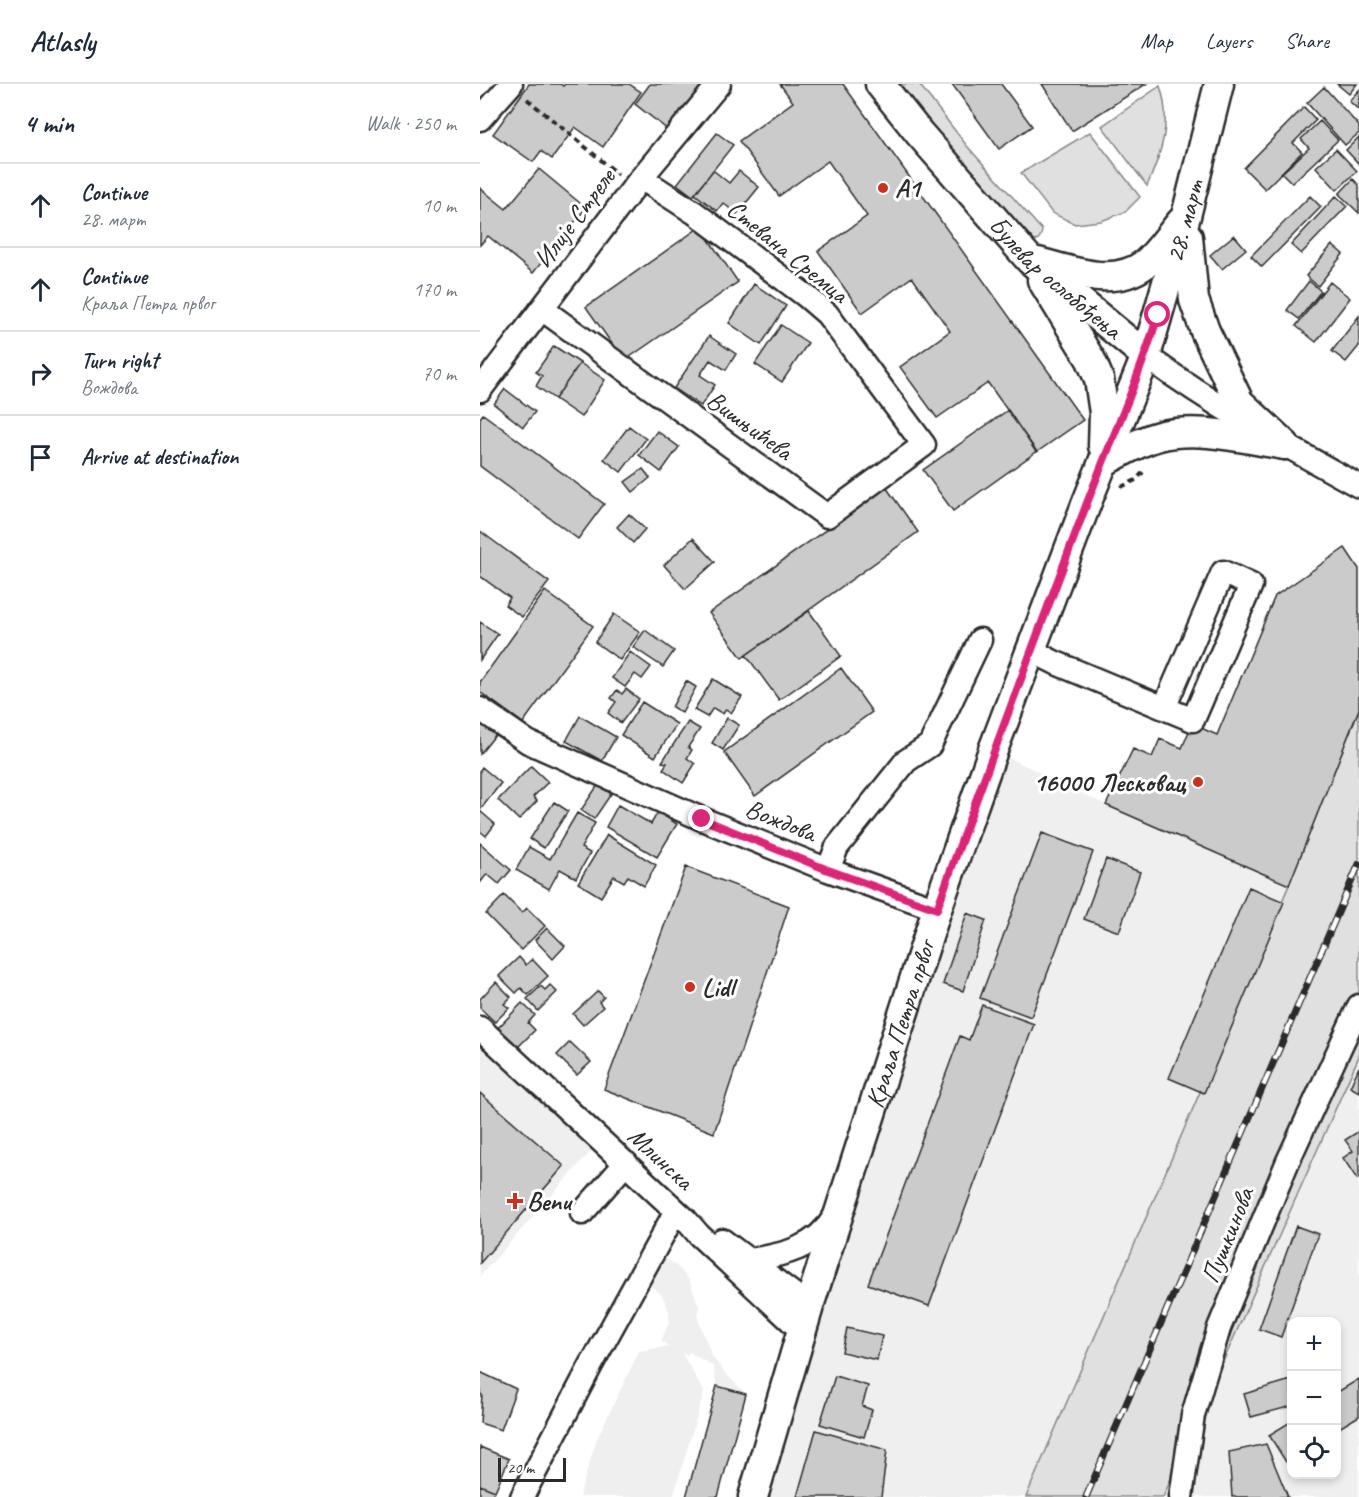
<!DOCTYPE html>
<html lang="en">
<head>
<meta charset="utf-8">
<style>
  :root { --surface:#fff; --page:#f2f2f3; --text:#1f2937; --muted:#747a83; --line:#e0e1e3 }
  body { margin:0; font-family:Caveat,sans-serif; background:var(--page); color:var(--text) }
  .controls { position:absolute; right:18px; bottom:18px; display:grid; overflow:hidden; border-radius:12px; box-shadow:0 3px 9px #0003 }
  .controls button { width:54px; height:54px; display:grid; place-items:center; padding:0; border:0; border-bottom:2px solid var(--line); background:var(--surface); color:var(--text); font:30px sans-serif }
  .scale { position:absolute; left:18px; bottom:15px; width:68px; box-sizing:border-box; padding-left:6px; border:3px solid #2b2b2b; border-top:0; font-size:16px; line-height:21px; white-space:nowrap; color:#2b2b2b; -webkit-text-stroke:4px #fff; paint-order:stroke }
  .stop { position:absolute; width:18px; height:18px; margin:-14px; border:4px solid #db2777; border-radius:50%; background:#fff }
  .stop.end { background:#db2777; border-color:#fff; box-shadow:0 2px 6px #0008 }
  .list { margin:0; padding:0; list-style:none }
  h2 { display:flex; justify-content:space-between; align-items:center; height:78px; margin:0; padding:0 24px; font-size:26px }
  h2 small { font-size:20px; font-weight:400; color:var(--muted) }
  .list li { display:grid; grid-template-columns:39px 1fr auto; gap:18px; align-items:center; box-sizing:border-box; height:84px; padding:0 24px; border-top:2px solid var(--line) }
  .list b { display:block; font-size:22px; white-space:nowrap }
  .list p { margin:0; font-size:20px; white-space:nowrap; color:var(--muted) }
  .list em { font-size:20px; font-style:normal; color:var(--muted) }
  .icon { flex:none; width:33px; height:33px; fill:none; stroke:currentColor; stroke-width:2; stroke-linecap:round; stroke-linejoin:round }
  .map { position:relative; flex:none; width:879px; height:1413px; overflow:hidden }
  header { display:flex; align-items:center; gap:36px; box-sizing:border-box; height:84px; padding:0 30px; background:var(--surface); border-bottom:2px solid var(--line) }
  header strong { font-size:28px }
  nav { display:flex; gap:33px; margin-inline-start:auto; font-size:21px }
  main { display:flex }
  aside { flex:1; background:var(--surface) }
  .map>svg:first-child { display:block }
  .built { fill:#efefef; fill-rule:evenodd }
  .green { fill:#e0e0e0; stroke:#868686; stroke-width:1.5 }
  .building { fill:#cbcbcb; stroke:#2b2b2b; stroke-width:1.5 }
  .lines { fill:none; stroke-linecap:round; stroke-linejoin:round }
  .minor-casing { stroke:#2b2b2b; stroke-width:27 }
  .major-casing { stroke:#2b2b2b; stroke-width:33 }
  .path { stroke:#2b2b2b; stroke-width:4; stroke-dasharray:6 4.5; stroke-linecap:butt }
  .minor { stroke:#fff; stroke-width:22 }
  .major { stroke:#fff; stroke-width:28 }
  .rail-casing { stroke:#2b2b2b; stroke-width:7 }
  .rail { stroke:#fff; stroke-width:4.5; stroke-dasharray:14; stroke-linecap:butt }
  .route { stroke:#db2777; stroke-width:8 }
  .poi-dot { fill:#c8321e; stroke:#fff; stroke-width:2 }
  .labels { text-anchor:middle; stroke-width:6; stroke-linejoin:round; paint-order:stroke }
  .poi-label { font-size:26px; font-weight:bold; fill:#2b2b2b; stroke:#fff; text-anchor:start }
  .street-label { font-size:26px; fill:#2b2b2b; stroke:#fff }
</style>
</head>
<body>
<header>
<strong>Atlasly</strong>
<nav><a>Map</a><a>Layers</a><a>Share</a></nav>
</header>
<main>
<aside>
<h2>4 min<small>Walk · 250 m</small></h2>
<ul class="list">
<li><svg class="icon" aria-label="ahead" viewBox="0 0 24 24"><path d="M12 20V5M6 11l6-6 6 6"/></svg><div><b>Continue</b><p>28. март</p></div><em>10 m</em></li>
<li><svg class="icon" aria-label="ahead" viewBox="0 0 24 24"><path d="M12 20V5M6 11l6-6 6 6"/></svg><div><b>Continue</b><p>Краља Петра првог</p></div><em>170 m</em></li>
<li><svg class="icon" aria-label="right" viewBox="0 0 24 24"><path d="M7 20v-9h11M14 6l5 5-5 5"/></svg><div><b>Turn right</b><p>Вождова</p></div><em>70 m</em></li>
<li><svg class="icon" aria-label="arrive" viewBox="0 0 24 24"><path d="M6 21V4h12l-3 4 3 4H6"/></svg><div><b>Arrive at destination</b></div></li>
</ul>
</aside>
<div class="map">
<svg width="879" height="1413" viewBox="0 0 879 1413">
  <rect width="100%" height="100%" fill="#fff"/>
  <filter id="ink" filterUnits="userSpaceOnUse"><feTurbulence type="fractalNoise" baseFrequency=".0167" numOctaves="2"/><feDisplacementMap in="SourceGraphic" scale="12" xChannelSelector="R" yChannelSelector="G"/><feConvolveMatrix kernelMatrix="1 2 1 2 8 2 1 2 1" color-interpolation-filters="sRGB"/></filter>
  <g filter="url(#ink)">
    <!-- built -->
    <path class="built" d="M513 666 626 721 809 801 546 1413H273Z
      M0 944 121 1056 0 1192Z
      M879 972V1413H683ZM812 1238H856V1390H812Z
      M180 1170 199 1184 209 1196 219 1222 218 1236 232 1272 243 1287 266 1310 237 1302 233 1282 209 1268 207 1271 202 1269 224 1308 193 1413H99L116 1357 159 1267 189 1262 181 1257 189 1238V1228L185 1217 180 1209 164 1197Z"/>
    <!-- green -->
    <path class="green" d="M415 0H439L487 62 562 146C561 154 558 157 550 159Z
      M680 2C692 38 682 68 667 102L622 42Z
      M610 48 660 113 645 128 621 137 595 140 572 129 541 89Z
      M879 625V972L683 1413H546L809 801Z"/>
    <!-- building -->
    <path class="building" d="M49 0H80L83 2 85 0H149L161 8 123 63 95 43 72 75 61 67 53 78 13 50Z
      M170 0H223L188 46 155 20Z
      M300 0H363L603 336 557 368 508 299 457 334 420 283 470 247 432 193 382 229 338 167 387 132 348 77 299 112 259 57 313 18Z
      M472 0H521L552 42 519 65Z
      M562 0H666L592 47Z
      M857 0H877L869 10Z
      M844 3 879 42V49L865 61 827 19Z
      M879 6V26L869 17Z
      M824 23 836 36 813 59 822 68 785 105 764 84Z
      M840 37 858 56 812 99 802 89 829 64 821 55Z
      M237 49 253 61 213 112 197 100Z
      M879 53V80L866 66Z
      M856 65 877 87 857 106 836 83Z
      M59 85 106 124 53 189 8 152 0 161V104L26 125Z
      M233 86 249 99 259 87 279 103 257 130 243 119 237 127 215 110Z
      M873 95 879 101V129L859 110Z
      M830 112 841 123 782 183 771 172Z
      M856 112 867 122 821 170 811 161Z
      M220 143 258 198 144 277 106 223Z
      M754 151 766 165 742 185 730 171Z
      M852 161 863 170 838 202 826 192Z
      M829 197 841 207 819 235 807 226Z
      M850 198 870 214 836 258 816 242Z
      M274 200 306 222 281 261 249 239Z
      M879 232V262L866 278 852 267Z
      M301 241 328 259 302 298 275 280Z
      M229 252 256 270 246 286 230 276 220 291 235 301 221 322 194 304Z
      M74 262 100 279 75 315 56 302 62 292 56 288Z
      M100 279 125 296 101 333 75 315Z
      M25 305 55 328 43 343 14 320Z
      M528 326 556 368 473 427 443 386Z
      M3 330 124 420 98 455 0 382V334Z
      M149 342 166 355 141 388 124 375Z
      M177 347 199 363 181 388 159 371Z
      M163 385 170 394 153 408 145 398Z
      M406 403 438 448 262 574 229 529Z
      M149 430 165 445 153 459 137 443Z
      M0 447 69 498 42 533 25 521 30 514 0 492Z
      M213 454 235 478 205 505 184 481Z
      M865 464 879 485V625L809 801 626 721 653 665 672 673 680 655 702 664 712 640 737 651 795 512Z
      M65 507 113 542 43 639 0 608V598Z
      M329 527 361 572 299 616 266 571Z
      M134 530 160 548 140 576 115 558Z
      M0 538 18 550 0 576Z
      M165 546 194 567 183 583 153 563Z
      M150 568 171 583 162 595 155 590 145 603 132 594Z
      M361 584 392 628 275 712 244 668Z
      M233 595 262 613 251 629 246 625 243 630 233 624 227 633 214 626Z
      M206 597 216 603 202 629 192 623Z
      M146 605 159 615 141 639 128 629 136 618 131 614 137 606 142 610Z
      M162 618 197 640 175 673 141 651Z
      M100 632 136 653 122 677 86 657Z
      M247 634 259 641 243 666 232 659Z
      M0 637 16 650 0 670Z
      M208 638 220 645 208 663 212 666 207 674 215 680 203 699 183 685 187 679 182 678Z
      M51 682 68 698 53 713 57 717 39 736 18 716Z
      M2 683 21 699 0 726V686Z
      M118 701 131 710 114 735 101 726Z
      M74 718 88 727 64 764 50 755Z
      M138 721 171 740 178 728 197 740 177 773 126 743Z
      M0 727 15 740 6 752 0 747Z
      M97 729 115 739 101 764 110 769 96 794 80 785 69 805 36 786 49 763 70 775Z
      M562 749 613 768 551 933 500 914Z
      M127 751 176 781 164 802 148 792 144 798 134 792 121 813 98 799Z
      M0 759 31 786 19 800 7 790 0 799Z
      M626 775 660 788 639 848 604 835Z
      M206 783 309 822 234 1049 124 1005Z
      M769 803 804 818 724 1009 689 994Z
      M24 811 42 829 47 824 65 842 41 866 6 830Z
      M487 829 506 836 483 907 463 900Z
      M67 844 85 862 73 875 55 856Z
      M39 873 46 881 52 875 68 892 48 911 41 904 36 909 19 892Z
      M16 898 31 913 24 920 29 924 15 938 0 924V915Z
      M70 901 77 908 58 927 47 915 61 902 65 906Z
      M118 907 124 913 119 918 123 923 103 941 93 930Z
      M42 919 55 931 48 939 55 946 38 963 18 944Z
      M502 921 554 940 449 1222 388 1200 480 952 489 956Z
      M90 958 111 978 97 991 77 971Z
      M879 983V1008L870 1003Z
      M0 1009 84 1082 0 1179Z
      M879 1047V1094L877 1095 863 1074 873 1067 865 1056Z
      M816 1142 838 1150 801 1253 779 1245Z
      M367 1244 402 1252 397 1276 362 1268Z
      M0 1288 36 1305 21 1346 0 1339 2 1311 0 1310Z
      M355 1292 388 1302 382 1322 392 1326 384 1353 340 1340Z
      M879 1295V1332L856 1346V1309Z
      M811 1296 812 1322 771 1333 764 1310Z
      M237 1302 266 1310 238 1413H206Z
      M812 1337V1374L806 1378 789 1351Z
      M336 1346 407 1366 401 1413H317Z
      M786 1360 808 1413H752L749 1368Z
      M0 1363 29 1375 15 1407 0 1401Z
      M0 1401 15 1407 12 1413H0Z"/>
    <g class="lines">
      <defs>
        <path id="minor" d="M0 35 31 0
          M62 225 347 432 444 361 347 230 326 212 215 129 161 94
          M666 272C733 321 806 362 879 402
          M0 306 161 94 239 0
          M552 567 576 579 713 636 771 501 743 488 684 624
          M0 625 48 658 222 735 348 786 457 825
          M348 786 357 763 426 677 450 661 500 556
          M0 944 206 1136 219 1151 322 1247
          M102 1129 146 1079
          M242 1156 329 1222
          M270 1176C304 1171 336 1164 355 1132
          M42 1413 110 1283 191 1136
          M701 1413 713 1331 739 1244 808 1077 879 922"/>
        <g id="major">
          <path id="s1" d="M400 0 439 49 550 176 666 272"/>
          <path d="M708 153 714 216 725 247 759 318 805 361"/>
          <path d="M558 178C592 187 633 204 665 180 678 169 690 151 701 138"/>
          <path d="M562 196 611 276 619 295 624 329 623 362"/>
          <path d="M623 378C641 369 659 357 679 352 719 342 765 355 805 361"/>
          <path id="s2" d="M273 1413 329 1222 457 825 513 666 607 418 666 272 706 132 739 0"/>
        </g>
      </defs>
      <!-- minor casing -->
      <use href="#minor" class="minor-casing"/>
      <!-- major casing -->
      <use href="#major" class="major-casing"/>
      <!-- path -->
      <path class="path" d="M47 15 138 90
        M641 403 656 396 666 385"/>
      <!-- minor -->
      <use href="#minor" class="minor"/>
      <!-- major -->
      <use href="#major" class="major"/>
      <defs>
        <path id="rail" d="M606 1413 879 780"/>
      </defs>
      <!-- rail casing -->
      <use href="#rail" class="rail-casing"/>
      <!-- rail -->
      <use href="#rail" class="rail"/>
    </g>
  </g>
  <g class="lines" filter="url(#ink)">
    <!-- route -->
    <path class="route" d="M222 735 348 786 457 825C505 689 556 554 607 419 631 356 659 295 678 231"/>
  </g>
  <!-- markers -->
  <g class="poi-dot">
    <circle cx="403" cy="104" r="6"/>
    <circle cx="718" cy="698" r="6"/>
    <circle cx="210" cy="903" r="6"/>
    <path d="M32 1108h6v6h6v6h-6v6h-6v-6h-6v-6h6z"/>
  </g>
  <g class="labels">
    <!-- poi labels -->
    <g class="poi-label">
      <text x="415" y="113">A1</text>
      <text x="706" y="707" text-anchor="end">16000 Лесковац</text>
      <text x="222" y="912">Lidl</text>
      <text x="47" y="1126">Benu</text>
    </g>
    <!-- street labels -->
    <g class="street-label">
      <text transform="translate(94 134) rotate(-53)" y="9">Илије Стреле</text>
      <text dy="9" stroke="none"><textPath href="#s2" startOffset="1348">28. март</textPath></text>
      <text transform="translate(308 167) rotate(39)" y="9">Стевана Сремца</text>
      <text dy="9" stroke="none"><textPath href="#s1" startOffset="262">Булевар ослобођења</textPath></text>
      <text transform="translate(270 341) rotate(36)" y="9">Вишњићева</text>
      <text transform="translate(301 736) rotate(22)" y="9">Вождова</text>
      <text dy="9" stroke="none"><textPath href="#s2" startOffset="495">Краља Петра првог</textPath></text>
      <text transform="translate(181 1074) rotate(43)" y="9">Млинска</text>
      <text transform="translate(747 1151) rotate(-68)" y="9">Пушкинова</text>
    </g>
  </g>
</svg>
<div class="controls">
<button>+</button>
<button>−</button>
<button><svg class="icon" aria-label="locate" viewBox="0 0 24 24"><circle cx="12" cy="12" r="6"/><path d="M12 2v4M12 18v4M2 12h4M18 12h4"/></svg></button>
</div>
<div class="scale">20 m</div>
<div class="stop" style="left:678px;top:231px"></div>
<div class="stop end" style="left:222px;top:735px"></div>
</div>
</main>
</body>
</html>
